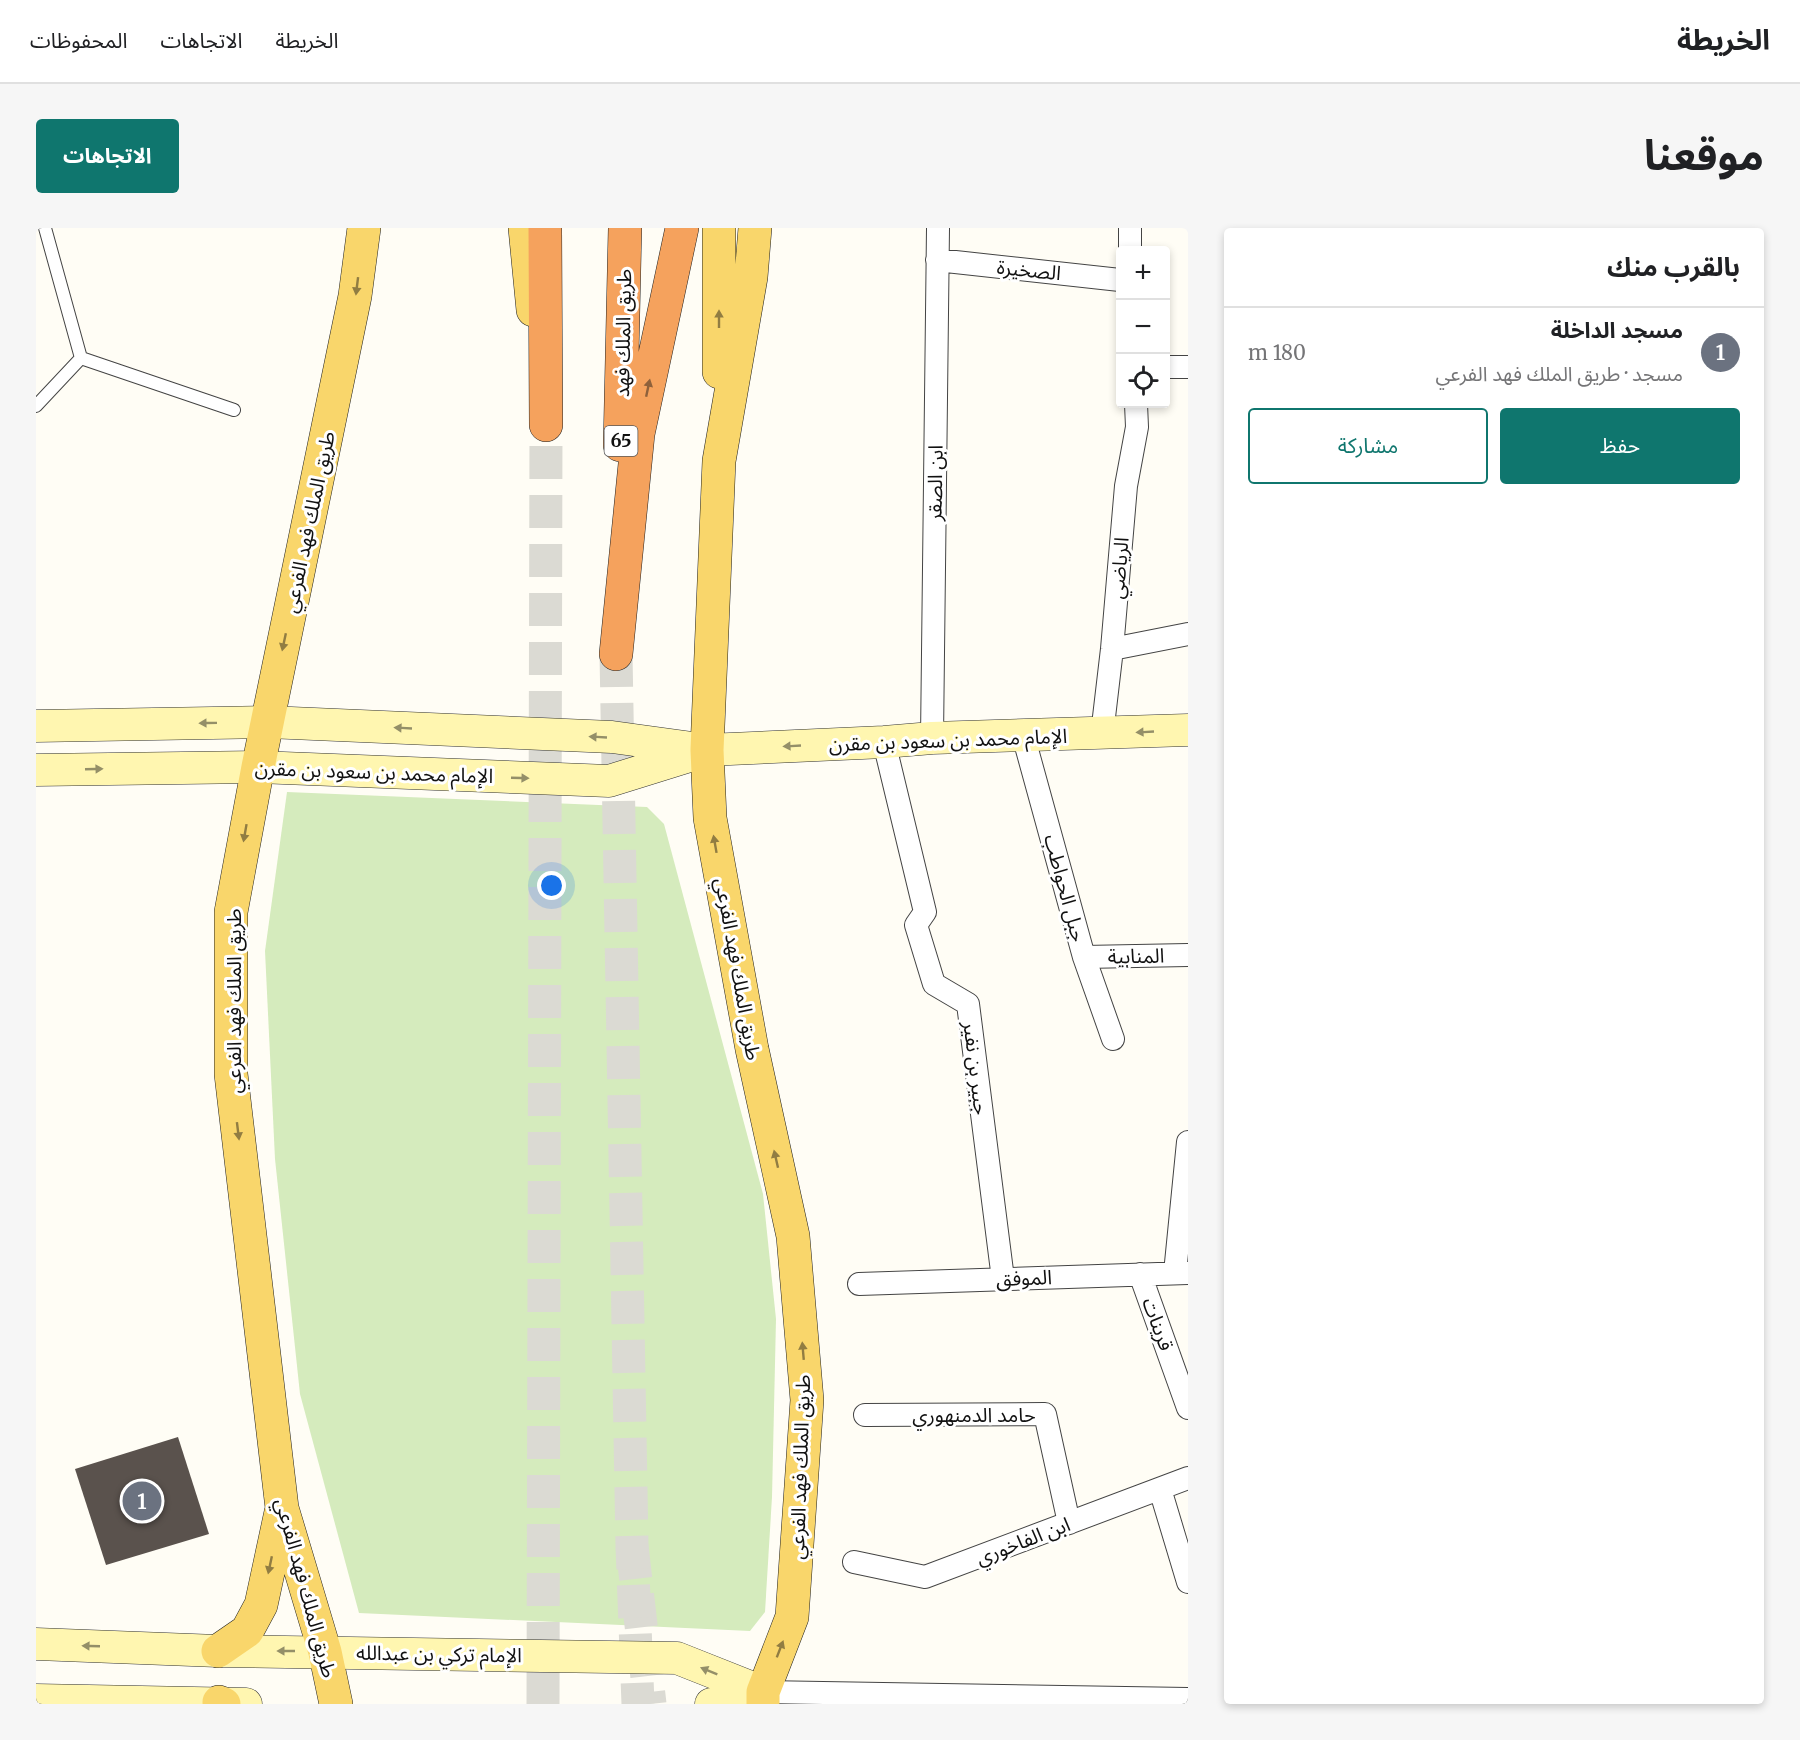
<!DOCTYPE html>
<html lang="ar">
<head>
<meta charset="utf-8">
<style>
  :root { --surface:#fff; --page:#f6f6f6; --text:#202124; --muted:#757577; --line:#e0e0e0; --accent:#0f766e }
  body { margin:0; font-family:Merriweather,"Noto Sans Arabic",serif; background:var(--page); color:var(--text); direction:rtl }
  .controls { position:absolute; right:18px; top:18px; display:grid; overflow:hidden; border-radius:6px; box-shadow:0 3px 9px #0003 }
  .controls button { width:54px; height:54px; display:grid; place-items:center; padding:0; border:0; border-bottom:2px solid var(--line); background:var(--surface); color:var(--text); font:30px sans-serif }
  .you { position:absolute; left:516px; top:658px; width:21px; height:21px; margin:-15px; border:4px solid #fff; border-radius:50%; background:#1a73e8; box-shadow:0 0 0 9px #1a73e833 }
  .badge { display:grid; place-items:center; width:39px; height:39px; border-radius:50%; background:var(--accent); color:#fff; font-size:20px; font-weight:700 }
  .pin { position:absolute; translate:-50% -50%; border:3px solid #fff; box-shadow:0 2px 6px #0006 }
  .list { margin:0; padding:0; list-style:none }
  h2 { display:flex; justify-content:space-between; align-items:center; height:78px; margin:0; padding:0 24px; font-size:26px }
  h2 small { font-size:20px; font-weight:400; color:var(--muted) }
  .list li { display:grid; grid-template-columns:39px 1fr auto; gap:18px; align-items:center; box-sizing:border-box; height:84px; padding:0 24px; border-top:2px solid var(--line) }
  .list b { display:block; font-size:22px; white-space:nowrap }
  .list p { margin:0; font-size:20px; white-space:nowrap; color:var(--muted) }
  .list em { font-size:20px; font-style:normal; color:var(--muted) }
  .actions { display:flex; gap:12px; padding:18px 24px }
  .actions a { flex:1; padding:14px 0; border:2px solid var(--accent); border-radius:6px; text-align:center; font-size:21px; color:var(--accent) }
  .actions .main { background:var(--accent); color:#fff }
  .icon { flex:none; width:33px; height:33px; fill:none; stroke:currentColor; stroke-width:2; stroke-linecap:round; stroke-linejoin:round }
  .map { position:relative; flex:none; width:1152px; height:1476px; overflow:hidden; direction:ltr; border-radius:6px }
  header { display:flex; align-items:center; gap:36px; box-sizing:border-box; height:84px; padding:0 30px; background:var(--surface); border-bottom:2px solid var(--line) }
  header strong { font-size:28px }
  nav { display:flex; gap:33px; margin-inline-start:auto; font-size:21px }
  .intro { display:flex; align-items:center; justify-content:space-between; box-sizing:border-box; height:144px; padding:0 36px }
  h1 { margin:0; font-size:42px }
  .button { padding:15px 27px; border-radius:6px; background:var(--accent); color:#fff; font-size:21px; font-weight:700 }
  main { display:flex; gap:36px; padding:0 36px }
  aside { flex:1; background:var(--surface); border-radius:6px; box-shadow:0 3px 9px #0003 }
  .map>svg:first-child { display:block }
  .green { fill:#d5ebbd }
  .building { fill:#5a524d }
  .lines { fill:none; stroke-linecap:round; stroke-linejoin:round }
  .primary-tunnel { stroke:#dbdad3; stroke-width:33; stroke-dasharray:33 16; stroke-linecap:butt }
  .highway-tunnel { stroke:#dbdad3; stroke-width:33; stroke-dasharray:33 16; stroke-linecap:butt }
  .lane-casing { stroke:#444; stroke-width:14 }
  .street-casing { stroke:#444; stroke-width:24 }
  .secondary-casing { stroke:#333; stroke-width:33 }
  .primary-casing { stroke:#222; stroke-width:34 }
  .highway-casing { stroke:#222; stroke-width:34 }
  .lane { stroke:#fff; stroke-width:12 }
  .street { stroke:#fff; stroke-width:22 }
  .secondary { stroke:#fff6b0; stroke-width:32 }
  .primary { stroke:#f9d66b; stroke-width:33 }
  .highway { stroke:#f5a25d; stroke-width:33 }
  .oneway { fill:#917d42 }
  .oneway2 { fill:#8e613b }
  .oneway3 { fill:#948f68 }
  .labels { text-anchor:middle; stroke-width:6; stroke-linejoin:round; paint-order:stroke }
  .shield { fill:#fff; stroke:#585858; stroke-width:1.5 }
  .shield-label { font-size:18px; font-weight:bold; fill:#111 }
  .street-label { font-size:20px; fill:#111; stroke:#fff }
</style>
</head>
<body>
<header>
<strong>الخريطة</strong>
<nav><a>الخريطة</a><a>الاتجاهات</a><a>المحفوظات</a></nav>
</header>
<div class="intro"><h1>موقعنا</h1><a class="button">الاتجاهات</a></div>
<main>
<aside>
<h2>بالقرب منك<small></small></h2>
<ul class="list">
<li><span class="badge" style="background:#6b7280">1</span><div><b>مسجد الداخلة</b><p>مسجد · طريق الملك فهد الفرعي</p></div><em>180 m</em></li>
</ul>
<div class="actions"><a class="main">حفظ</a><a>مشاركة</a></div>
</aside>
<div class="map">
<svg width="1152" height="1476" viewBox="0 0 1152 1476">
  <rect width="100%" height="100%" fill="#fffdf5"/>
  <!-- green -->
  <path class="green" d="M251 564 611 579 628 596 727 966 740 1091 736 1269 729 1384 714 1403 323 1385 264 1166 239 931 229 723Z"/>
  <!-- building -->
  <path class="building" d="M142 1209 173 1306 70 1337 39 1241Z"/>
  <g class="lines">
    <!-- primary-tunnel -->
    <path class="primary-tunnel" d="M596 1318 614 1476"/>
    <!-- highway-tunnel -->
    <path class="highway-tunnel" d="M580 426 596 1318 602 1476
      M507 1476 510 197"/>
    <defs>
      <path id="lane" d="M9 0 45 130
        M0 178 45 130 198 182"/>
      <path id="street" d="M1094 0V22
        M901 32 1084 52
        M1130 139H1152
        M1076 421 1152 406
        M1066 506 1076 421 1090 258 1101 199 1100 176
        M987 507 1048 729 1077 811
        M896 510 902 0
        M848 514 889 684 880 697 898 756 932 776 967 1051
        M1048 729 1152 727
        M1139 1045 1152 914
        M1104 1046 1152 1180
        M823 1056 1152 1045
        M829 1187 1009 1186 1033 1295
        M1124 1261 1152 1354
        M818 1334 889 1349 1152 1250
        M727 1464 1152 1471"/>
      <path id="secondary" d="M0 498 232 494 576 509 671 522 848 514 896 510 1152 502
        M0 542 222 539 573 553 663 525
        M0 1416 182 1423 641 1430 727 1464
        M0 1472 210 1476
        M675 1476 727 1464"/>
      <path id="primary" d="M489 0 497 82
        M719 0 715 49 683 233 671 522 674 590 716 821 757 1008 771 1172 756 1389 727 1464V1476
        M683 144V0
        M182 1423 211 1403 225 1377 245 1284
        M183 1474 188 1476
        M300 1476 289 1424 246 1280 195 846V684L222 539 319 68 328 0"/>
      <path id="highway" d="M509 0 510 197
        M584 217 589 0
        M580 426 602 206 646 0"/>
    </defs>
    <!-- lane casing -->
    <use href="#lane" class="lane-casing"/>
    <!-- street casing -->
    <use href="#street" class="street-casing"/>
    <!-- secondary casing -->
    <use href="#secondary" class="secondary-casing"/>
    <!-- primary casing -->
    <use href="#primary" class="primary-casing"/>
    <!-- highway casing -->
    <use href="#highway" class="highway-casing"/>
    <!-- lane -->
    <use href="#lane" class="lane"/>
    <!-- street -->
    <use href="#street" class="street"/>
    <!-- secondary -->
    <use href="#secondary" class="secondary"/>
    <!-- primary -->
    <use href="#primary" class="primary"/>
    <!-- highway -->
    <use href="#highway" class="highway"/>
  </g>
  <!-- one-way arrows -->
  <defs><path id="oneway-solid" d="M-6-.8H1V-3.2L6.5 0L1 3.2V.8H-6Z" transform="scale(1.5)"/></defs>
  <g class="oneway">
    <use href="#oneway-solid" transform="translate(321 58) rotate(97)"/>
    <use href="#oneway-solid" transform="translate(683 91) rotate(-90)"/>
    <use href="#oneway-solid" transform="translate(248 414) rotate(102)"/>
    <use href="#oneway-solid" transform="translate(209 605) rotate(100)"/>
    <use href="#oneway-solid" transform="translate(679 616) rotate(-100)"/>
    <use href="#oneway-solid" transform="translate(202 903) rotate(83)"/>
    <use href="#oneway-solid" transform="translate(740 931) rotate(-103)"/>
    <use href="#oneway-solid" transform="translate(767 1123) rotate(-95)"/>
    <use href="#oneway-solid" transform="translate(234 1337) rotate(102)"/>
    <use href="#oneway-solid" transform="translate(744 1421) rotate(-69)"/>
  </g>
  <use class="oneway2" href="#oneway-solid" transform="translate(612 160) rotate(-78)"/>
  <g class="oneway3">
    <use href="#oneway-solid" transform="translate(172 495) rotate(179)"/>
    <use href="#oneway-solid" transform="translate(367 500) rotate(-177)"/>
    <use href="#oneway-solid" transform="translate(1109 504) rotate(177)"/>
    <use href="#oneway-solid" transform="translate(562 509) rotate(-177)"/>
    <use href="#oneway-solid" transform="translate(756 518) rotate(177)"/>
    <use href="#oneway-solid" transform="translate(58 541) rotate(-2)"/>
    <use href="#oneway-solid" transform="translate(484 550) rotate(2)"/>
    <use href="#oneway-solid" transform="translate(55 1418) rotate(-178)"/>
    <use href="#oneway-solid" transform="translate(250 1423) rotate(-180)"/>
    <use href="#oneway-solid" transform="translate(673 1443) rotate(-158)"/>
  </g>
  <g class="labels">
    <!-- shield labels -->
    <rect class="shield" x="568.5" y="198" width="33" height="30" rx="4.5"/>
    <g class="shield-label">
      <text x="585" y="219">65</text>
    </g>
    <!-- street labels -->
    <g class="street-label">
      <text transform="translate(993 42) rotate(6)" y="7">الصخيرة</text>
      <text transform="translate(587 105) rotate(-89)" y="7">طريق الملك فهد</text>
      <text transform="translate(899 255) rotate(-89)" y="7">ابن الصقر</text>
      <text transform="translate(273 294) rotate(-78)" y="7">طريق الملك فهد الفرعي</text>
      <text transform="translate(1083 340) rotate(-85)" y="7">الرياضي</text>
      <text transform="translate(912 512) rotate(-2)" y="7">الإمام محمد بن سعود بن مقرن</text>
      <text transform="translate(338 544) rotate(2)" y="7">الإمام محمد بن سعود بن مقرن</text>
      <text transform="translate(1029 660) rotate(75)" y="7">جبل الحواطب</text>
      <text transform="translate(1100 728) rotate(-1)" y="7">المنابية</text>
      <text transform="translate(702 741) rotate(80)" y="7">طريق الملك فهد الفرعي</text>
      <text transform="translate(198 773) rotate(-90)" y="7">طريق الملك فهد الفرعي</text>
      <text transform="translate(940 840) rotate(83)" y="7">جبير بن نفير</text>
      <text transform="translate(988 1050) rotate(-2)" y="7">الموفق</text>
      <text transform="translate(1122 1096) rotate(70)" y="7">قرينات</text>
      <text x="938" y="1194">حامد الدمنهوري</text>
      <text transform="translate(764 1239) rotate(-88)" y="7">طريق الملك فهد الفرعي</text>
      <text transform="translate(987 1313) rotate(-21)" y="7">ابن الفاخوري</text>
      <text transform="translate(270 1360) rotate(75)" y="7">طريق الملك فهد الفرعي</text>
      <text transform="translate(403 1426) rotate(1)" y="7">الإمام تركي بن عبدالله</text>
    </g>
  </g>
</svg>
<div class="controls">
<button>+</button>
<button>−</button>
<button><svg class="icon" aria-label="locate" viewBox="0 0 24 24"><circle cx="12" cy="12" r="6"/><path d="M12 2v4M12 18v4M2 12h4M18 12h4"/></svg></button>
</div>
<div class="you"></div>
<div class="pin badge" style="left:106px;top:1273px;background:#6b7280">1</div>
</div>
</main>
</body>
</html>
